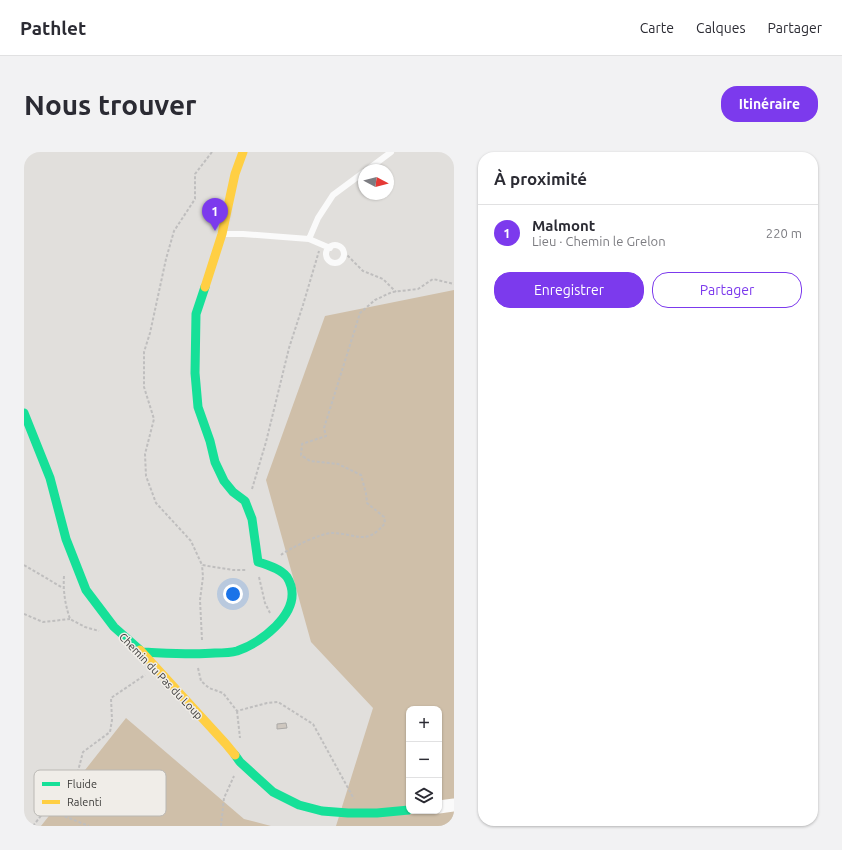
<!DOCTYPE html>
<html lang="fr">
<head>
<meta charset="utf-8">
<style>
  :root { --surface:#fff; --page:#f2f2f3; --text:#2b2b33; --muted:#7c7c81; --line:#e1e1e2; --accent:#7c3aed }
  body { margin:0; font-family:Ubuntu,sans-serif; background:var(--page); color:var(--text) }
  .controls { position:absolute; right:12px; bottom:12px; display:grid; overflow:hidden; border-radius:8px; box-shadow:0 1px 3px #0004 }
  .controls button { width:36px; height:36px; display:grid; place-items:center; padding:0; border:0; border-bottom:1px solid var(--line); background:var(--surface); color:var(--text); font:20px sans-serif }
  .compass { position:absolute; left:334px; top:12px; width:36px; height:36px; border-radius:50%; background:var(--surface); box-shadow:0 1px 3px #0004; rotate:97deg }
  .you { position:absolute; left:209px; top:442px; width:14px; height:14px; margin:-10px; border:3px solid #fff; border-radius:50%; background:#1a73e8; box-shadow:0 0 0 6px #1a73e833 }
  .badge { display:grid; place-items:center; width:26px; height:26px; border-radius:50%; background:var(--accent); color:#fff; font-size:13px; font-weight:700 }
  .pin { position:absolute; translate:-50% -33px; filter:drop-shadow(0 1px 2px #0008) }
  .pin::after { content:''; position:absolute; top:21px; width:14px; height:12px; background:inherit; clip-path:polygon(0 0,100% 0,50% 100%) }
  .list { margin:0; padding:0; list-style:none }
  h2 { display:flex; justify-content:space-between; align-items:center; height:52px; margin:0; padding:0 16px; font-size:17px }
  h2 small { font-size:13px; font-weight:400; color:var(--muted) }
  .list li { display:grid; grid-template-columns:26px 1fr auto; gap:12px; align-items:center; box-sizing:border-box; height:56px; padding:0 16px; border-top:1px solid var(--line) }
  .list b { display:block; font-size:15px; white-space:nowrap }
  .list p { margin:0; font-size:13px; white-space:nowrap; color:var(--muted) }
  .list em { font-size:13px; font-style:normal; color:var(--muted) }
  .actions { display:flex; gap:8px; padding:12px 16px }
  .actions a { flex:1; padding:9px 0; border:1px solid var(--accent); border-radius:16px; text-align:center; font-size:14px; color:var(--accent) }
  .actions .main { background:var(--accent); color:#fff }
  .icon { flex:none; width:22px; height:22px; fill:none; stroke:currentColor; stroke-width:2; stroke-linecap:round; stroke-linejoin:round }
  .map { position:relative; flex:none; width:430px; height:674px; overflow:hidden; border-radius:16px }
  header { display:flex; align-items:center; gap:24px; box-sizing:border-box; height:56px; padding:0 20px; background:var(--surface); border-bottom:1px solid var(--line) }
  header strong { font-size:19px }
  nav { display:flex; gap:22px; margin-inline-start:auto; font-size:14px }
  .intro { display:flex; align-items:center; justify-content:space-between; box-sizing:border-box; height:96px; padding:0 24px }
  h1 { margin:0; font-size:28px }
  .button { padding:10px 18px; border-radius:16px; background:var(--accent); color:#fff; font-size:14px; font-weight:700 }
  main { display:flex; gap:24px; padding:0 24px }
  aside { flex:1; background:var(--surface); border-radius:16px; box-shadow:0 1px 3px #0004 }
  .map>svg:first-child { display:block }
  .forest { fill:#cfbfa9; fill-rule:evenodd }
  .building { fill:#cec7bf; stroke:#aba9a7 }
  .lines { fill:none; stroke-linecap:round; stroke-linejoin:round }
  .path { stroke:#bfbebe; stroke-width:2; stroke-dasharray:3 2; stroke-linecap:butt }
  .lane { stroke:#fafafa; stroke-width:6 }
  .street { stroke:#fafafa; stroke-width:13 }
  .fast { stroke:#16e098; stroke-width:9 }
  .slow { stroke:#ffcf43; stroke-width:9 }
  .labels { text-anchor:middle; stroke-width:3; stroke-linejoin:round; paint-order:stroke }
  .street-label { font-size:11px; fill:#3d3c3a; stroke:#f0ede8 }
  .key { fill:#f0ede8; stroke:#bab8b4; stroke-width:1 }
  .key-label { font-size:11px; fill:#3d3c3a }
</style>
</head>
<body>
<header>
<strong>Pathlet</strong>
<nav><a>Carte</a><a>Calques</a><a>Partager</a></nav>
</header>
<div class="intro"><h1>Nous trouver</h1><a class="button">Itinéraire</a></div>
<main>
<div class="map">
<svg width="430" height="674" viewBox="0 0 430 674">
  <rect width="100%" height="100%" fill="#e1dfdc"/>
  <!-- forest -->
  <path class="forest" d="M430 138V674H312L349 556 287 490 242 328 301 164ZM385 557H415V659H385Z
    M102 566 220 667 247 674H17Z"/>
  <!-- building -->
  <path class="building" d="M262 571 263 576 253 577V572Z"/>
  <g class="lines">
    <!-- path -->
    <path class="path" d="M188 0 171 22V47L150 79 142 107 126 181 120 200V235L130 267 121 302 122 324 132 351 167 389 178 413 209 418H223
      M320 100 339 119 359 127 372 140
      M228 337 242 290 265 196 279 153 295 99
      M257 403C266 396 297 381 308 381 332 381 342 395 361 371L360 365 343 351 342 341 337 323 314 312 286 309 277 303 278 292 302 284 300 276 336 161 351 148 368 140 394 137 409 127 430 132
      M0 413 39 436
      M40 424C39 439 41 452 46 467L61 475 75 479
      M235 425 241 451 246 461
      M0 462 19 470 46 467
      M178 488 176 448 179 425 178 413
      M174 516 177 529 185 536 199 541 213 559 243 551 254 550 289 572 330 647
      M213 559 216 586
      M22 657 65 674
      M9 674 33 643 53 623 59 600 86 580 88 568 87 546 121 523
      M197 674 200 646 210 624"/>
    <!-- lane -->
    <path class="lane" d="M343 18 367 0
      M200 82H219L285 87 306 96
      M285 87 294 66 309 43 340 20
      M302 102a9 9 0 1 1 18 0a9 9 0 1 1-18 0Z"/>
    <!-- street -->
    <path class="street" d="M415 655 430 653"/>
    <!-- fast -->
    <path class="fast" d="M0 261 26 326 42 387 62 438 90 475 116 498
      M118 500C142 501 167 503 191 501 199 501 206 501 213 499 236 491 275 463 267 434 266 431 265 428 263 425 257 417 244 413 234 410L228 367 221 349 209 340 200 329 191 310 186 289 174 255 171 221 172 162 181 135
      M211 603 216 610 249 640 275 653 298 659 324 661H353L385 658"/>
    <!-- slow -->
    <path class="slow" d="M181 135 198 82 211 22 219 0
      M116 498 202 592 211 603"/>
  </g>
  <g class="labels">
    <!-- street labels -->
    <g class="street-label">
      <text transform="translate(137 524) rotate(46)" y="4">Chemin du Pas du Loup</text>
    </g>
  </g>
  <!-- legend -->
  <rect x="10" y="618" width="132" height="46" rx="6" class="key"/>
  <rect x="18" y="630" width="18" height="4" fill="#16e098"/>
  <rect x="18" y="648" width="18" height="4" fill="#ffcf43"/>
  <g class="key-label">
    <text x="43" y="636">Fluide</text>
    <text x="43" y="654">Ralenti</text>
  </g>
</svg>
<div class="controls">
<button>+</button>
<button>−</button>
<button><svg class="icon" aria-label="layers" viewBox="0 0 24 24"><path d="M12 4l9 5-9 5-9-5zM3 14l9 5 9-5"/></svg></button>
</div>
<svg class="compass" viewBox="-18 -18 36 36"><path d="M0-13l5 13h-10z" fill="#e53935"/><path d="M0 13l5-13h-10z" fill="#7c7c81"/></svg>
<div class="you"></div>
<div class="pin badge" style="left:191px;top:79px">1</div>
</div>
<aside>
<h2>À proximité<small></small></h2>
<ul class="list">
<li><span class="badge">1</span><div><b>Malmont</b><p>Lieu · Chemin le Grelon</p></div><em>220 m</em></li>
</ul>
<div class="actions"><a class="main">Enregistrer</a><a>Partager</a></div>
</aside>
</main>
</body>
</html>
